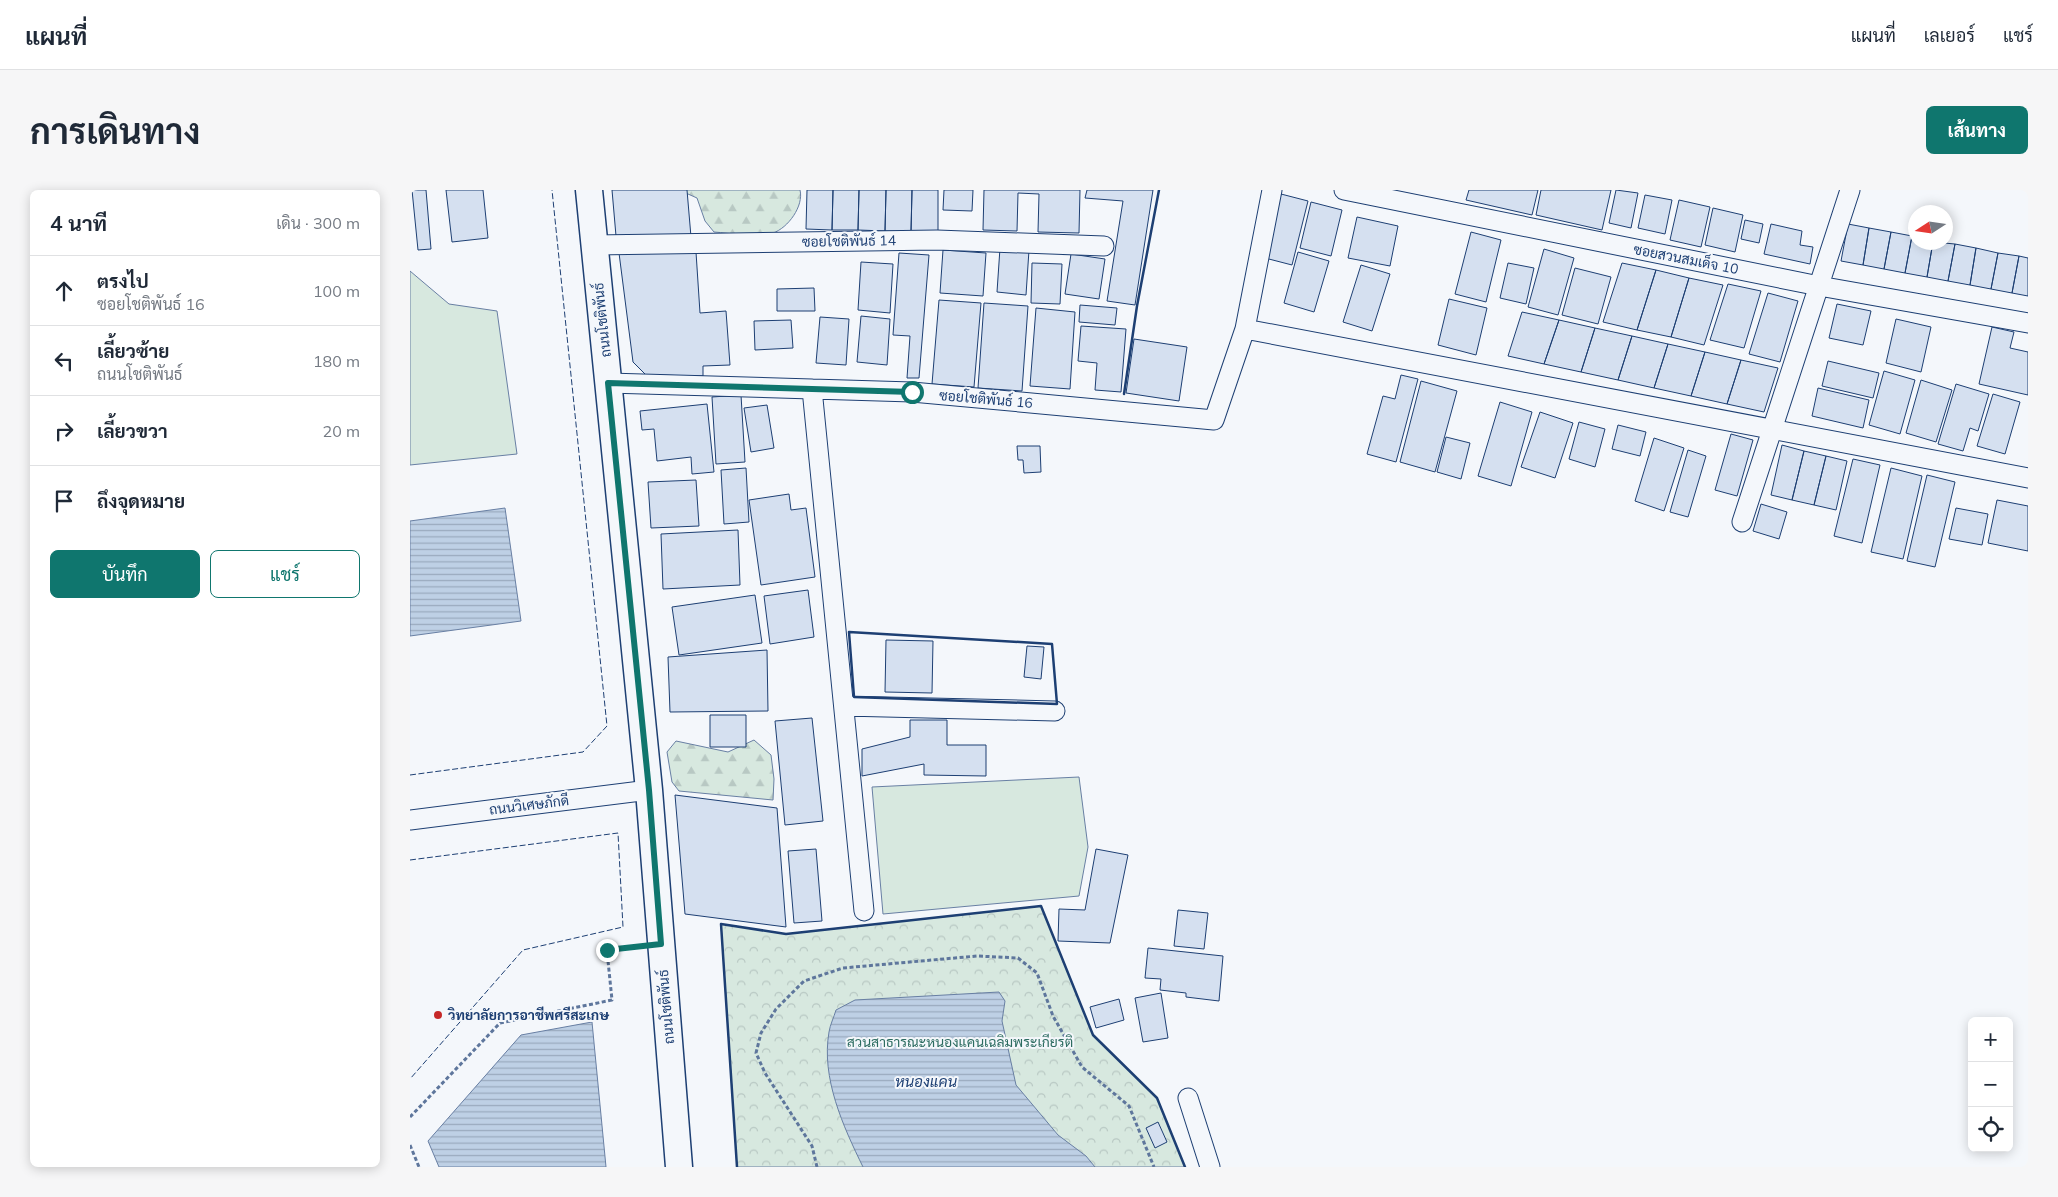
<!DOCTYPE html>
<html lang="th">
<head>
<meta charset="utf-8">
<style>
  :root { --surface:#fff; --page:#f6f6f7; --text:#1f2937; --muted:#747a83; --line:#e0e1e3; --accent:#0f766e }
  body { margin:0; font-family:Mulish,Sarabun,sans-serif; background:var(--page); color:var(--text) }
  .controls { position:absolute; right:15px; bottom:15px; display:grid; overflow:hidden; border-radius:8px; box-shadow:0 2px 12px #0003 }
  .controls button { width:45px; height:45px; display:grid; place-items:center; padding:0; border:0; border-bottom:1px solid var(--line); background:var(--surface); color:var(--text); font:25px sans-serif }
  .compass { position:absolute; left:1498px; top:15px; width:45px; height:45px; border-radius:50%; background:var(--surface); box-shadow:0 2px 12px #0003; rotate:258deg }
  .stop { position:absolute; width:15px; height:15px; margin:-11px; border:4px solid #0f766e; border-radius:50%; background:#fff }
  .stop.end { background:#0f766e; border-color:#fff; box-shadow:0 1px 5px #0008 }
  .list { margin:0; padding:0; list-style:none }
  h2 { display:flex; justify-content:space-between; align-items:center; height:65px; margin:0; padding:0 20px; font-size:21px }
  h2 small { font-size:16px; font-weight:400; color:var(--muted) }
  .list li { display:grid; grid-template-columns:32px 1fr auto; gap:15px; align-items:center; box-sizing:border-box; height:70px; padding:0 20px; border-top:1px solid var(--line) }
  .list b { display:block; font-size:19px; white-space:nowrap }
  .list p { margin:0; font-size:16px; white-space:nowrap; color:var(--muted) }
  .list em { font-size:16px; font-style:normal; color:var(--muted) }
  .actions { display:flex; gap:10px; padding:15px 20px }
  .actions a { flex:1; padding:11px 0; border:1px solid var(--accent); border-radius:8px; text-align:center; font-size:18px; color:var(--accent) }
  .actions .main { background:var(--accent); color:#fff }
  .icon { flex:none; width:28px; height:28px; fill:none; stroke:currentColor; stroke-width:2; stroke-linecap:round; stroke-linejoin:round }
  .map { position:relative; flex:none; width:1618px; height:977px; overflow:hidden; border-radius:8px }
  header { display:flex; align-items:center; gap:30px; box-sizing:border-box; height:70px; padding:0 25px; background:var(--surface); border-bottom:1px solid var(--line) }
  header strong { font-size:24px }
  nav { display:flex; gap:28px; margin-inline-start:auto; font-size:18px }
  .intro { display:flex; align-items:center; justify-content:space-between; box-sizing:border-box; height:120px; padding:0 30px }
  h1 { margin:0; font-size:35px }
  .button { padding:12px 22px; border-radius:8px; background:var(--accent); color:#fff; font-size:18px; font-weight:700 }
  main { display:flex; gap:30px; padding:0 30px }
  aside { flex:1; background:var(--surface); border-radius:8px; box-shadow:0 2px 12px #0003 }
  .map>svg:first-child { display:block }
  .grass { fill:#d7e8df; stroke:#687fa3 }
  .forest { fill:url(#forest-firs); stroke:#687fa3 }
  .park { fill:url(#park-crowns); stroke:#687fa3 }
  .water { fill:url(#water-rules); stroke:#687fa3 }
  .building { fill:#d5e0f0; stroke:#1d3f73 }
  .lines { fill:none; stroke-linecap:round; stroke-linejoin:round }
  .street-casing { stroke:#1d3f73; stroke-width:21 }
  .secondary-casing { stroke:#1d3f73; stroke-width:29 }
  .path { stroke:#5e769c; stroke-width:3; stroke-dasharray:4 2.5; stroke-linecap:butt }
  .street { stroke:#f4f7fb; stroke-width:19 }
  .secondary { stroke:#f4f7fb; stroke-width:26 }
  .fence { stroke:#1d3f73; stroke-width:1; stroke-dasharray:6 2.5; stroke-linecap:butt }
  .wall { stroke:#1d3f73; stroke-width:2.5 }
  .route { stroke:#0f766e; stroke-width:6 }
  .poi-dot { fill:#c62828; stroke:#f4f7fb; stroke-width:2 }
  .labels { text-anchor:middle; stroke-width:4; stroke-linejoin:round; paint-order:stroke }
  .street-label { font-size:14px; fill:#1d3f73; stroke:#f4f7fb }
  .poi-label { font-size:14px; font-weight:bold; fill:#1d3f73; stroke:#f4f7fb; text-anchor:start }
  .park-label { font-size:14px; fill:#2c6c60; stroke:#f4f7fb }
  .water-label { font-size:15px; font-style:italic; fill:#1d3f73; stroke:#f4f7fb }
</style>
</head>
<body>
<header>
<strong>แผนที่</strong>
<nav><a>แผนที่</a><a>เลเยอร์</a><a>แชร์</a></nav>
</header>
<div class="intro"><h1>การเดินทาง</h1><a class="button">เส้นทาง</a></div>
<main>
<aside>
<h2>4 นาที<small>เดิน · 300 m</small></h2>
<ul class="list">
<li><svg class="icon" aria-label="ahead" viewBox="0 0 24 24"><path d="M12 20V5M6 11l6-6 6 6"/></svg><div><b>ตรงไป</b><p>ซอยโชติพันธ์ 16</p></div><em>100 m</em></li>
<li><svg class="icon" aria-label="left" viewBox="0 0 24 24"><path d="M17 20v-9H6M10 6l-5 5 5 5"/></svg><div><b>เลี้ยวซ้าย</b><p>ถนนโชติพันธ์</p></div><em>180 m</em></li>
<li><svg class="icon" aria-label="right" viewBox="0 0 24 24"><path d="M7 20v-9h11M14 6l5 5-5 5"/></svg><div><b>เลี้ยวขวา</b></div><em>20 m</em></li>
<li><svg class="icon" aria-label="arrive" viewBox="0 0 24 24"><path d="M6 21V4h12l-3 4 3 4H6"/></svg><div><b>ถึงจุดหมาย</b></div></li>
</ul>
<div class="actions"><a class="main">บันทึก</a><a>แชร์</a></div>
</aside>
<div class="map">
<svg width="1618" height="977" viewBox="0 0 1618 977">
  <defs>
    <pattern id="forest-firs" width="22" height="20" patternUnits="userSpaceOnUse" patternTransform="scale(1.25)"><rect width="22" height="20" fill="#d7e8df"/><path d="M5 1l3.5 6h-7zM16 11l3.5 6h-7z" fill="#b8c8c3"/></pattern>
    <pattern id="park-crowns" width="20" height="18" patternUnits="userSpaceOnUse" patternTransform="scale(1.25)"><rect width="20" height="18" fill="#d7e8df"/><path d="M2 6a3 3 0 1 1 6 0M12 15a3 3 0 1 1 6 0" fill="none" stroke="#b8c8c3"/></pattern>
    <pattern id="water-rules" width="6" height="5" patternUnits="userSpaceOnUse" patternTransform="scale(1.25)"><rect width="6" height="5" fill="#bed0e5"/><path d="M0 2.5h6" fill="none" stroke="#9aaabe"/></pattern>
  </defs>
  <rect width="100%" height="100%" fill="#f4f7fb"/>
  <!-- grass -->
  <path class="grass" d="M0 81 39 114 87 121 107 264 0 275Z
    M669 587 678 657 669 706 473 724 462 597Z"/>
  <!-- forest -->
  <path class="forest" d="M269 0H390C394 16 378 38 363 43 348 48 320 43 304 42L295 31 287 8Z
    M344 550 361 565 364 589 363 610 269 601 262 592 257 562 266 551 318 562Z"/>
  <!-- park -->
  <path class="park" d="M631 716 683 845 747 908 775 977H327L311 734 376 744Z"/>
  <!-- water -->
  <path class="water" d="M95 318 111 431 0 446V331Z
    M589 802 595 811 592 831 606 895 648 945 676 966 685 977H453C433 936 411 888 419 842 420 835 424 827 426 820L445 810Z
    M182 832 196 977H29L18 951 111 845Z"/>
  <!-- building -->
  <path class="building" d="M2 0H16L21 59 8 60Z
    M36 0H73L78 48 42 52Z
    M202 0H277L281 47 206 46Z
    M397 0H423L422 40 396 39Z
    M423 0H449L448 40H422Z
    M449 0H476L475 41 448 40Z
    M476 0H502L501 42 475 41Z
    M502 0H528V42H501Z
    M534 0H563L562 21 533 20Z
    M574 0H670L669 43 628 42 629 4 608 3 607 41 573 40Z
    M677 0H743L725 115 697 111 713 11 675 8Z
    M1059 0H1128L1122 25 1056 10Z
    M1131 0H1201L1192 40 1126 25Z
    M1206 0 1228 3 1221 38 1199 33Z
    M871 4 898 11 882 75 855 68Z
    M1235 5 1262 10 1255 44 1228 38Z
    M1269 10 1300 17 1291 57 1260 50Z
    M901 12 932 20 921 66 890 58Z
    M1303 18 1333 25 1325 62 1295 55Z
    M947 27 988 36 980 76 938 68Z
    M1335 30 1353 34 1349 53 1331 49Z
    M1361 34 1392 41 1390 55 1403 57 1400 74 1354 64Z
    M1438 34 1459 38 1453 75 1431 71Z
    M1459 38 1481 42 1474 79 1453 75Z
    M1061 42 1091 50 1076 112 1045 104Z
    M1481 42 1502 46 1495 83 1474 79Z
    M1502 46 1506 47V52H1523L1517 87 1495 83Z
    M1523 52 1545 54 1538 91 1517 87Z
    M1545 54 1566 58 1560 95 1538 91Z
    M590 58 619 60 616 105 587 102Z
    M1566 58 1588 63 1581 99 1560 95Z
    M1134 59 1164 68 1148 125 1118 117Z
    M533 60 576 63 573 106 530 103Z
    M286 62 290 123 316 121 320 175 293 176V186L236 185 223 172 209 63Z
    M888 62 919 71 904 122 874 113Z
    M489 63 519 65 509 188H497L500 146 483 145Z
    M1588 63 1609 66 1602 103 1581 99Z
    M661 64 695 69 689 109 655 104Z
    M1609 66 1618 68V106L1602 103Z
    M451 72 483 74 480 123 448 120Z
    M622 73 652 74 650 114 621 113Z
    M1098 73 1124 78 1116 114 1090 108Z
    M1212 73 1246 80 1227 140 1193 132Z
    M951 75 980 84 962 141 933 132Z
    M1165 78 1201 87 1188 134 1152 125Z
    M1246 80 1279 88 1261 147 1227 140Z
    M1279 88 1313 95 1294 155 1261 147Z
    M1318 94 1351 101 1334 158 1300 150Z
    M404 98 405 121H367V99Z
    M1358 103 1388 111 1370 172 1339 164Z
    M1039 109 1077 118 1066 165 1028 155Z
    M529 110 571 113 564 197 522 194Z
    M574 113 618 116 612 201 568 198Z
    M1427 114 1461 121 1453 155 1419 148Z
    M670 115 707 118 705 135 669 132Z
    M626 118 665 122 660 199 620 196Z
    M1112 122 1149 130 1134 174 1098 166Z
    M451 126 480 129 477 175 447 172Z
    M410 127 439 129 436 175 406 173Z
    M1486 129 1521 137 1511 182 1476 173Z
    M381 130 383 158 345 160 344 131Z
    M1149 130 1185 138 1171 182 1134 174Z
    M671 136 716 139 711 202 685 200 687 173 668 171Z
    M1582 137 1604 142 1600 158 1618 162V205L1569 194Z
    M1185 138 1222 146 1208 190 1171 182Z
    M1222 146 1258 154 1244 198 1208 190Z
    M724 149 777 157 769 211 716 203Z
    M1258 154 1295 162 1281 206 1244 198Z
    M1295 162 1331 170 1317 214 1281 206Z
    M1331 170 1368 178 1354 222 1317 214Z
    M1418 171 1469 183 1463 208 1412 196Z
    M1474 181 1505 190 1490 244 1459 235Z
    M991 185 1008 189 986 272 957 264 973 206 985 209Z
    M1511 190 1542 200 1526 252 1496 243Z
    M1011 191 1047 201 1025 282 990 272Z
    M1546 194 1579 204 1568 241 1560 238 1553 261 1528 254Z
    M1408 198 1459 210 1453 238 1402 226Z
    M1583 204 1610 212 1595 264 1567 256Z
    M331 205 335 272 306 274 302 207Z
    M1090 212 1122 222 1101 296 1068 286Z
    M297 214 304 282 282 284 281 267 247 271 244 239 232 240 230 221Z
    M357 215 364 258 341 262 334 218Z
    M1130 222 1163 233 1145 288 1111 277Z
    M1169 232 1195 239 1185 277 1159 269Z
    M1208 235 1236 242 1230 266 1202 259Z
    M1321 244 1343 250 1327 306 1305 300Z
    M1036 247 1060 253 1051 289 1027 282Z
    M1244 248 1274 258 1254 321 1225 311Z
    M1372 255 1394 261 1382 310 1361 305Z
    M607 256H630L631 282 614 283 613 270H608Z
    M1278 260 1296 266 1278 327 1260 322Z
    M1394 261 1416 266 1404 315 1382 310Z
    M1416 266 1437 271 1426 320 1404 315Z
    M1443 269 1470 275 1452 353 1424 346Z
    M336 278 339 332 314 334 311 280Z
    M1481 278 1512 286 1493 369 1461 362Z
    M1517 285 1545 292 1525 377 1497 371Z
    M286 290 289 336 241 338 238 292Z
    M379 304 381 320 396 318 405 387 351 395 339 310Z
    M1587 310 1618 316V361L1578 353Z
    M1351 314 1377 322 1369 349 1343 341Z
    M1546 318 1578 324 1572 355 1539 349Z
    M328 340 330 395 253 399 251 344Z
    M398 400 404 447 360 454 354 406Z
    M345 405 352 453 269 465 262 417Z
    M476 450 523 451 522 503 475 502Z
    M617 456 634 457 631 489 614 487Z
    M357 460 358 521 260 522 258 467Z
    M300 525H336V557H300Z
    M402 528 413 631 375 635 365 531Z
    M500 530H537V555H576V586L514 585V574L452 586V559L500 547Z
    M265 605 367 618 376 737 275 724Z
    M406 659 412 731 384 733 378 661Z
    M686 659 718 665 700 753 648 751 649 719 675 720Z
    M768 720 798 723 794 759 764 756Z
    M738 758 813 766 809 811 776 807V803L750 800 751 789 735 788Z
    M751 803 758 848 733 852 725 808Z
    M709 809 714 830 686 838 680 817Z
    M748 932 757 952 745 958 736 938Z"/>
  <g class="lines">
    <defs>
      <path id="street" d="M934 0 1409 96 1618 133
        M184 55 527 50 694 56
        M835 139 1618 288
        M198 193 502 202 804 230 835 139 862 0
        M402 199 454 721
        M1332 332 1440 0
        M434 516 645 521
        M0 630 239 600
        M778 908 800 977"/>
      <path id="secondary" d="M179 0 239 600 269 977"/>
    </defs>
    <!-- street casing -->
    <use href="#street" class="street-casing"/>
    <!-- secondary casing -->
    <use href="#secondary" class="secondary-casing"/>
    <!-- path -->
    <path class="path" d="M0 927 90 833 202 810 197 761 230 756
      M0 955 9 977
      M407 977 402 956 355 883 346 863 351 843 366 819 394 791 433 778 567 766 608 768 627 783 643 826 672 877 719 916 744 977"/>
    <!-- street -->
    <use href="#street" class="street"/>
    <!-- secondary -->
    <use href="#secondary" class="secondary"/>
    <!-- fence -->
    <path class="fence" d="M0 585 173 562 197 536 142 0
      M0 670 208 643 213 737 113 760 0 889"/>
    <!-- wall -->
    <path class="wall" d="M714 204 727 116 749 0
      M439 442 642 454 647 514 444 507Z
      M327 977 311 734 376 744 631 716 683 845 747 908 775 977"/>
  </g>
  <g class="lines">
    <!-- route -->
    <path class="route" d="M197 760 251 754 239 600 198 193 502 202"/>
  </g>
  <!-- markers -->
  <circle class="poi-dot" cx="28" cy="825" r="5"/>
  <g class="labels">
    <!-- street labels -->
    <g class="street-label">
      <text transform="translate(439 51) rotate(-1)" y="5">ซอยโชติพันธ์ 14</text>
      <text transform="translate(1276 69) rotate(11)" y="5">ซอยสวนสมเด็จ 10</text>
      <text transform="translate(192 130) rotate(-96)" y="5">ถนนโชติพันธ์</text>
      <text transform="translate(576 209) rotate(5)" y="5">ซอยโชติพันธ์ 16</text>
      <text transform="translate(119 615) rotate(-7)" y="5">ถนนวิเศษภักดี</text>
      <text transform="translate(256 817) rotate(-95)" y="5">ถนนโชติพันธ์</text>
    </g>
    <!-- poi labels -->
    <g class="poi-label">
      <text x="38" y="830">วิทยาลัยการอาชีพศรีสะเกษ</text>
    </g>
    <!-- park labels -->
    <g class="park-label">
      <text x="550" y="857">สวนสาธารณะหนองแคนเฉลิมพระเกียรติ</text>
    </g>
    <!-- water labels -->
    <g class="water-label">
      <text x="516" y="897">หนองแคน</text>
    </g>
  </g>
</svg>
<div class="controls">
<button>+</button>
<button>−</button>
<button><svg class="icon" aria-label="locate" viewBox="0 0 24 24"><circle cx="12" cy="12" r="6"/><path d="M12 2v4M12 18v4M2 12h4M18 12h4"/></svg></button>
</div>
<svg class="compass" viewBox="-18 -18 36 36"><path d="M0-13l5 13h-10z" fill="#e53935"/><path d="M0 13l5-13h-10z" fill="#747a83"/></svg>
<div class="stop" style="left:502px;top:202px"></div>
<div class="stop end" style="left:197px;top:760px"></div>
</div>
</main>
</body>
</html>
